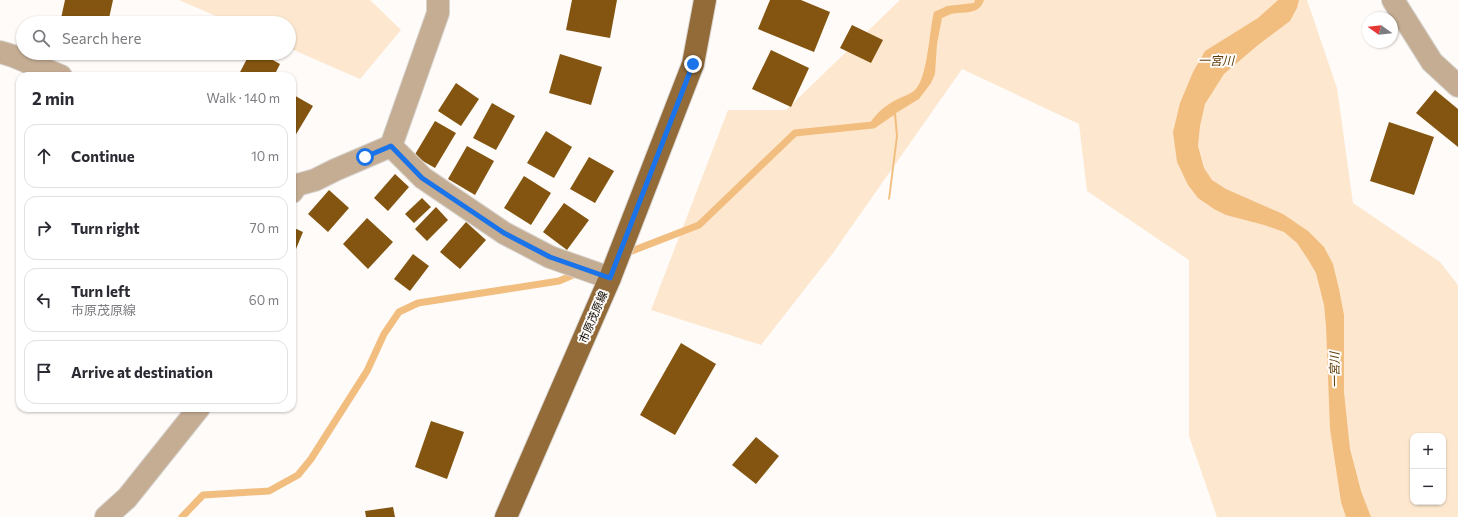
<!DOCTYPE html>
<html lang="en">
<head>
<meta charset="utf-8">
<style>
  :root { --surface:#fff; --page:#f2f2f3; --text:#2b2b33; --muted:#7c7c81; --line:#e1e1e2 }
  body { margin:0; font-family:Commissioner,"Noto Sans JP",sans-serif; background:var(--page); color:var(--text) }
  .controls { position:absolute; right:12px; bottom:12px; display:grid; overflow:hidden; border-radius:8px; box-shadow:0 1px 3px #0004 }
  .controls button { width:36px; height:36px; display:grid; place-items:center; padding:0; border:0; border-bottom:1px solid var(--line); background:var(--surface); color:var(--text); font:20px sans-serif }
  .compass { position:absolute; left:1362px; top:12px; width:36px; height:36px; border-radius:50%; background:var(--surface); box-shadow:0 1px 3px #0004; rotate:285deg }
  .stop { position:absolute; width:12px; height:12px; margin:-9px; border:3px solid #1a73e8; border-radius:50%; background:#fff }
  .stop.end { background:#1a73e8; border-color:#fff; box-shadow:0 1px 4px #0008 }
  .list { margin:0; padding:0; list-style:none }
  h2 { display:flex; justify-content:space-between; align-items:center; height:52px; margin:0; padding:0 16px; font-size:17px }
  h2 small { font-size:13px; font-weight:400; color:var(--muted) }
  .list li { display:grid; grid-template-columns:26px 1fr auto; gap:12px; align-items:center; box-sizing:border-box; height:64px; margin:0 8px 8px; padding:0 8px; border:1px solid var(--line); border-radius:12px }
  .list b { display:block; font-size:15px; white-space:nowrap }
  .list p { margin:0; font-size:13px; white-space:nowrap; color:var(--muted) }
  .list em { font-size:13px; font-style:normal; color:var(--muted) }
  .icon { flex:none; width:22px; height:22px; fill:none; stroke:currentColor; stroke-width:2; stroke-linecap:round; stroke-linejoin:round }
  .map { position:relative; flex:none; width:1458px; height:517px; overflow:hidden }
  .search { position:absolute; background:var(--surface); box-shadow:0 1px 3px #0004; left:16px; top:16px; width:280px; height:44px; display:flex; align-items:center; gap:10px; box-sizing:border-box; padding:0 14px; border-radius:22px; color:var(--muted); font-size:15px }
  .panel { position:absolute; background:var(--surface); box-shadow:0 1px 3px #0004; left:16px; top:72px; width:280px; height:340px; border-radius:12px }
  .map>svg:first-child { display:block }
  .green { fill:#fde8cf; fill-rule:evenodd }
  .water { fill:#f2be80 }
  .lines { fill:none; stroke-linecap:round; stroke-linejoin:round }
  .stream { stroke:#f2be80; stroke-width:7 }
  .building { fill:#835510 }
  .minor-casing { stroke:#d8d5d1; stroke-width:24 }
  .primary-casing { stroke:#d8d5d1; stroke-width:24 }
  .minor { stroke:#c4ad93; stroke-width:22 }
  .primary { stroke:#936b39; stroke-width:22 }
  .route { stroke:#1a73e8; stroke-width:5 }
  .labels { text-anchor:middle; stroke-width:4; stroke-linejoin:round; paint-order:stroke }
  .street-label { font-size:11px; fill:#0f0b06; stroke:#fefbf8 }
  .water-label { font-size:12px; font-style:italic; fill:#5b3a06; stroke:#fefbf8 }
</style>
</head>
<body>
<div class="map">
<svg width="1458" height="517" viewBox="0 0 1458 517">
  <rect width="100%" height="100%" fill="#fefbf8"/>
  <!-- green -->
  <path class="green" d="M179 0H370L401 30 360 79 289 48V23H232Z
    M900 0H1307L1337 88 1353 203 1440 262 1458 285V517H1217L1189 436V260L1087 191 1079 124 962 69 833 253 761 345 651 310 728 110H786ZM1413 436H1443V502H1413Z"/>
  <!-- water -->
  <path class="water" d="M975 0H984C979 16 963 11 951 14 948 15 945 17 942 18L937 44 935 74 931 83 919 99 896 113 898 136 890 199 888 200 896 136 894 115 875 128 870 123C878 111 887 104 900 98 904 96 910 94 914 91 928 79 929 31 934 12L947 6 974 3Z
    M1278 0H1299L1297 8 1290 21 1258 45 1224 74 1205 104 1200 126 1198 146 1204 168 1212 180 1226 189 1283 214 1308 231 1324 247 1333 264 1339 289 1344 315V392L1350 449 1361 491 1371 517H1346L1341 502 1330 429 1326 326 1324 305 1316 273 1309 261 1297 243 1284 232 1264 225 1226 215 1214 209 1198 198 1188 185 1177 162 1173 132 1180 103 1193 72 1205 51 1258 18Z"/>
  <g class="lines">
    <!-- stream -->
    <path class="stream" d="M624 254 699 225 795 133 873 125 879 119
      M182 517 203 495 269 491 298 475 311 459 367 371 384 334 399 312 418 303 559 281 580 272"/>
  </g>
  <!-- building -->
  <path class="building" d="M65 0H113L108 23H60Z
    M572 0H617L610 38 566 30Z
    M770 0H801L830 12 814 52 758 29Z
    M852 25 883 40 871 63 840 48Z
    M771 50 809 68 791 107 752 89Z
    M250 53H260L280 64 274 76H238Z
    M560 54 602 67 591 105 549 93Z
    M456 83 479 99 461 126 438 111Z
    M1435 90 1458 109V147L1416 113Z
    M292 94 313 106 292 141Z
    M492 103 515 116 496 150 473 138Z
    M435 121 456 133 435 168 414 156Z
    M1389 122 1434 137 1414 195 1370 181Z
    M546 131 572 147 554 178 527 163Z
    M467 146 494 161 475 195 448 179Z
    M589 157 614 171 595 203 570 189Z
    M395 174 409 187 388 211 374 198Z
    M524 176 551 193 531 225 504 208Z
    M329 190 349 208 328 232 308 214Z
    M422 198 431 207 414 223 405 214Z
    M564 203 589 220 567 250 543 232Z
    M436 207 448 220 427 241 415 229Z
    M367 218 393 242 368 269 343 244Z
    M466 222 486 240 460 269 440 252Z
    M292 227 303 232 296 249 292 247Z
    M413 254 429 266 410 291 394 279Z
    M681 343 716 364 675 435 640 415Z
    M431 421 464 432 447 479 415 467Z
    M756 437 779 456 756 484 732 465Z
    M393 507 395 517H366L365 511Z"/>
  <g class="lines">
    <defs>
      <path id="minor" d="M1393 0 1432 62 1458 86
        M0 52 13 56 61 76
        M391 146 423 178 504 233 550 257 610 278
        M292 192 297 185 315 180 335 170 391 146 438 13V0
        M106 517 127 498 199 408"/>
      <path id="primary" d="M506 517 610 278 693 64 705 0"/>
    </defs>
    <!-- minor casing -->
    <use href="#minor" class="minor-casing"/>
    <!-- primary casing -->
    <use href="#primary" class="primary-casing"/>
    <!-- minor -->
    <use href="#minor" class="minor"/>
    <!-- primary -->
    <use href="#primary" class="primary"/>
  </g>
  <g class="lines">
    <!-- route -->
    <path class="route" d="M365 157 391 146 422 178 504 233 550 257 610 278 693 64"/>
  </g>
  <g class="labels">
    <!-- street labels -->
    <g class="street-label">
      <text transform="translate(593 317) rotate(-67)" y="4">市原茂原線</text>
    </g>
    <!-- water labels -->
    <g class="water-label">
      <text x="1216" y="65">一宮川</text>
      <text transform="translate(1335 370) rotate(-91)" y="4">一宮川</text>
    </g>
  </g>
</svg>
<div class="controls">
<button>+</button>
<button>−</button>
</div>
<svg class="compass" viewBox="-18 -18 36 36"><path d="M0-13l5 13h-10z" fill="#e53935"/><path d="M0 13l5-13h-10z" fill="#7c7c81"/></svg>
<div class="stop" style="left:365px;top:157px"></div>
<div class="stop end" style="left:693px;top:64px"></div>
<div class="search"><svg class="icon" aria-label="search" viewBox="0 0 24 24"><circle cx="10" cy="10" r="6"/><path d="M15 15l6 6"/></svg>Search here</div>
<section class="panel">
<h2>2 min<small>Walk · 140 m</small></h2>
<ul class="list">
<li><svg class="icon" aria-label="ahead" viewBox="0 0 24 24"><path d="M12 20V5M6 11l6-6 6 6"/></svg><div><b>Continue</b></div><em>10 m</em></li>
<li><svg class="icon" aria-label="right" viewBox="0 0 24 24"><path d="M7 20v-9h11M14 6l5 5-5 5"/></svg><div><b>Turn right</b></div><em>70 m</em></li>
<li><svg class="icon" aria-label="left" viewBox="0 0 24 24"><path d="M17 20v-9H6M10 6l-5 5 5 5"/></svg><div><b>Turn left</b><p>市原茂原線</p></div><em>60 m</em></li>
<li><svg class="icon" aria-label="arrive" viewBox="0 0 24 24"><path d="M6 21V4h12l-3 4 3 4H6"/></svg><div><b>Arrive at destination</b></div></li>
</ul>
</section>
</div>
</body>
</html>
